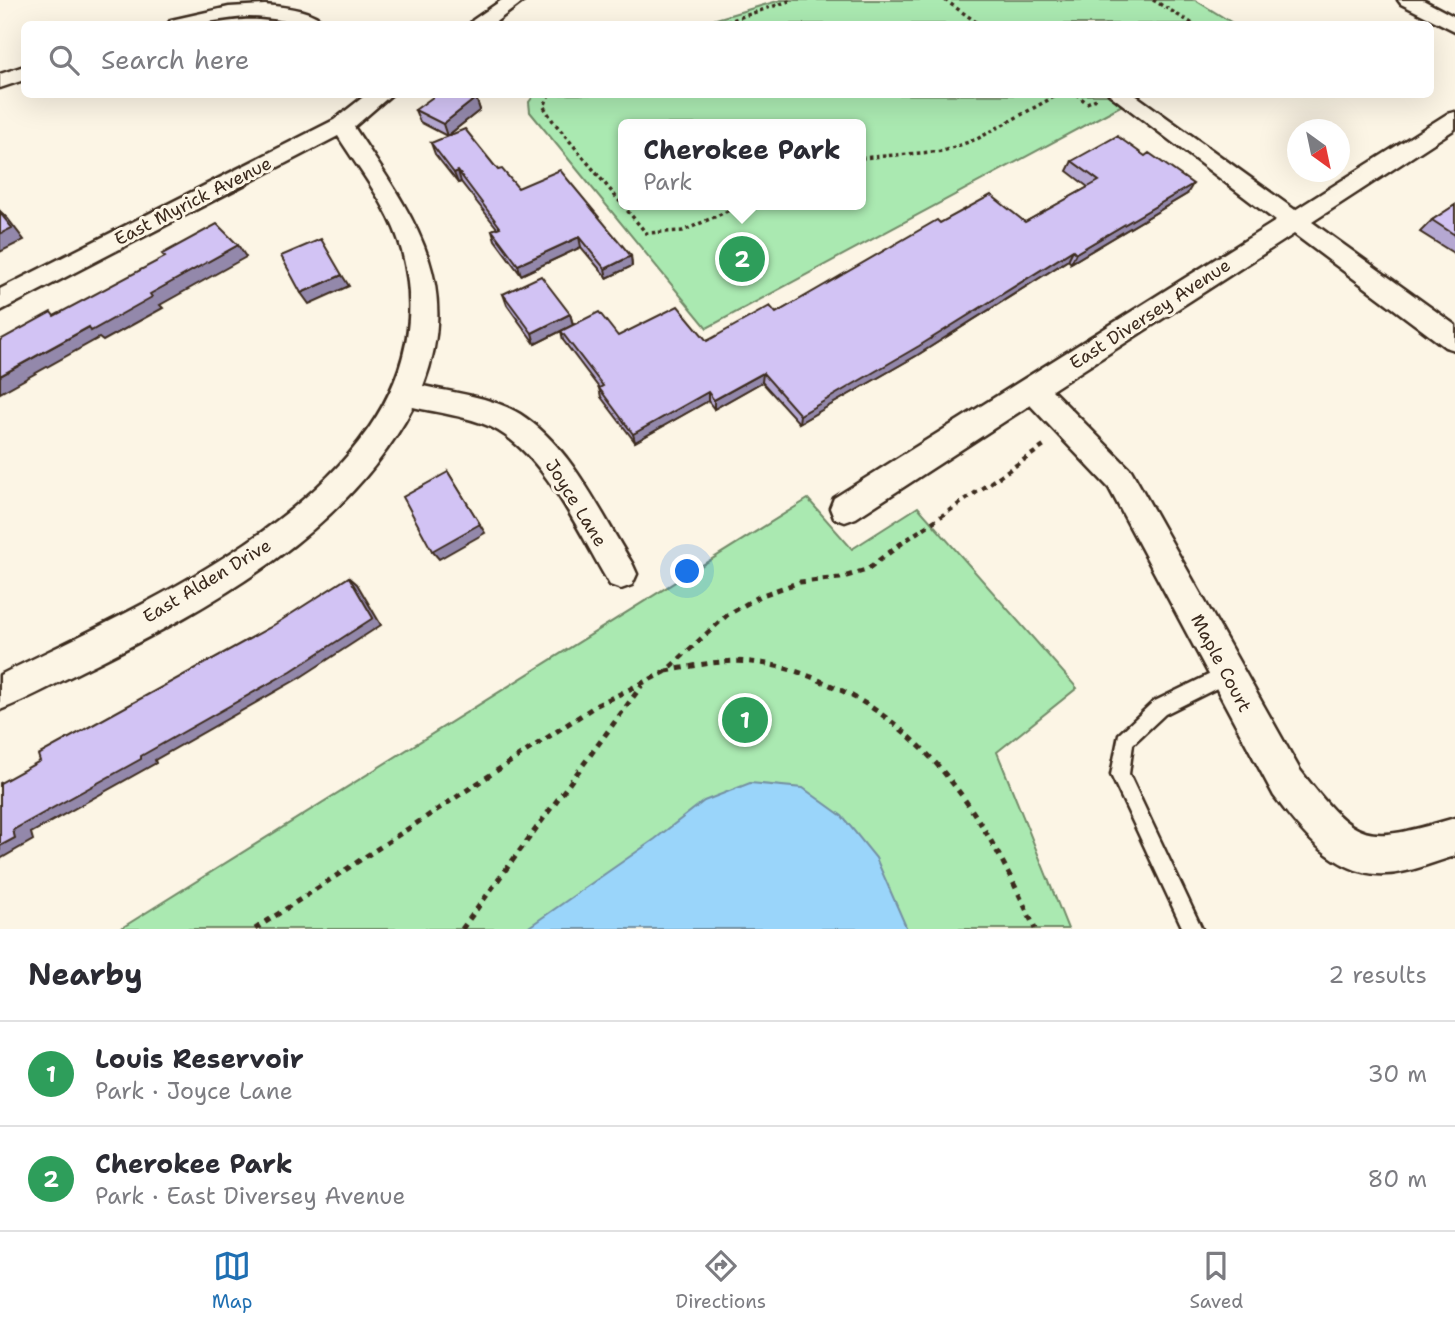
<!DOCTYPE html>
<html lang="en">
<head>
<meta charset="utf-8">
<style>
  :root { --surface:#fff; --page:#f2f2f3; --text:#2b2b33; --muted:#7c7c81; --line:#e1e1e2; --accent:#1f6fb2 }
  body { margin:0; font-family:"Shantell Sans",sans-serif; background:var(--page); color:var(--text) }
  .compass { position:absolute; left:1287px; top:119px; width:63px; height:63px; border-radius:50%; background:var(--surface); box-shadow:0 7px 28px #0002; rotate:147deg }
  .you { position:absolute; left:688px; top:572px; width:24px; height:24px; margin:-18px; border:5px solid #fff; border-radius:50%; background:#1a73e8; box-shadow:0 0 0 10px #1a73e833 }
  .badge { display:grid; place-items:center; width:46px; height:46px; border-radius:50%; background:var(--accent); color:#fff; font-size:23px; font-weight:700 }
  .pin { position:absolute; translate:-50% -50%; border:4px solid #fff; box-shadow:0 2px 7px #0006 }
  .popup { position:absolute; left:618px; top:119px; width:248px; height:91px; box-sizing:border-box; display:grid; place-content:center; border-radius:10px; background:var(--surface); filter:drop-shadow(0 2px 5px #0005); font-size:23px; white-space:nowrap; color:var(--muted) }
  .popup b { font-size:26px; color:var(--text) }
  .popup::after { content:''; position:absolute; left:50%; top:100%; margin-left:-14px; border:14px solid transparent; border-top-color:var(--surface) }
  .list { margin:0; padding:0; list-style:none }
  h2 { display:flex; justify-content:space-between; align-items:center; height:91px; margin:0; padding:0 28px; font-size:30px }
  h2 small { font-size:23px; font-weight:400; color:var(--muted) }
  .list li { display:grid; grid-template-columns:46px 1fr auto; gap:21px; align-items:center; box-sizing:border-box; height:105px; padding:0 28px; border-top:2px solid var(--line) }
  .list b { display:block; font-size:26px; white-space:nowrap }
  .list p { margin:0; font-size:23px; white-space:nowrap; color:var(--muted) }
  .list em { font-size:23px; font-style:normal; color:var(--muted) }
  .icon { flex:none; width:38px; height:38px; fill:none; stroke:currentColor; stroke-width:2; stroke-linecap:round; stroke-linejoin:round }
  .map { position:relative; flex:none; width:1455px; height:929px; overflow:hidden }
  .search { position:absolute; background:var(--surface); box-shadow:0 7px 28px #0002; left:21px; right:21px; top:21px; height:77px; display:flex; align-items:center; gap:18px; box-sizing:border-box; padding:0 24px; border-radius:10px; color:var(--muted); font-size:26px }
  .sheet { height:301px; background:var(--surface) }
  nav { display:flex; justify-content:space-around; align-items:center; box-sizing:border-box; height:98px; border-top:2px solid var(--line); background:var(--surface); font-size:19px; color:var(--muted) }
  nav a { display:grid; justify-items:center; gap:4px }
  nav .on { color:var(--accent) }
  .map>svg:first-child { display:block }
  .green { fill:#aae9b1; stroke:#728a68; stroke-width:2; fill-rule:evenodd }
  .water { fill:#9ad5fa; stroke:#7491a2; stroke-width:2 }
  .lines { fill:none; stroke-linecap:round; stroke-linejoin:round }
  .lane-casing { stroke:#3b2a1e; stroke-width:5 }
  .street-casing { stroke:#3b2a1e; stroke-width:5 }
  .path-far2 { stroke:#3b2a1e; stroke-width:3.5; stroke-dasharray:3.5 3.5; stroke-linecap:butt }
  .path-far1 { stroke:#3b2a1e; stroke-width:4.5; stroke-dasharray:5 5; stroke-linecap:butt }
  .path { stroke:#3b2a1e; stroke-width:5; stroke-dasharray:6 6; stroke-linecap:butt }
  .lane { fill:#fcf5e5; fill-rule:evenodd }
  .street { fill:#fcf5e5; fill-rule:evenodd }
  .wall { fill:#b5a8d2; stroke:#3b2a1e; stroke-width:2 }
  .shaded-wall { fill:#9388ab; stroke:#3b2a1e; stroke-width:2 }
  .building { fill:#d2c3f4; stroke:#3b2a1e; stroke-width:2 }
  .labels { text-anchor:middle; stroke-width:6; stroke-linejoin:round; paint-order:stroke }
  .street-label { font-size:18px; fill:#3b2a1e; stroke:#fcf5e5 }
</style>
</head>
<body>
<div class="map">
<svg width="1455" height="929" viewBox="0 0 1455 929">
  <rect width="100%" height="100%" fill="#fcf5e5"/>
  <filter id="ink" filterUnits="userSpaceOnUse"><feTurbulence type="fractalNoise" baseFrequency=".0143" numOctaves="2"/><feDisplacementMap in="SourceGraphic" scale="14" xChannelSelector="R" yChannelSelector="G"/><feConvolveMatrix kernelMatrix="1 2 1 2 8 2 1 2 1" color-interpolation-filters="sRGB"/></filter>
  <g filter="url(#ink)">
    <!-- green -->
    <path class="green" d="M781 0H1195L1234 24H699Z
      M535 94 1141 95 707 328 530 112 529 102ZM623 124H861V205H623Z
      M808 499 852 549 918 507 1077 688 997 752 1068 929H120Z"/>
    <!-- water -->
    <path class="water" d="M750 783 803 788 842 816 876 858 907 929H526L655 839 704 801Z"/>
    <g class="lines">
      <defs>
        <path id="lane" d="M1227 666 1233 668 1235 674 1233 680 1165 714 1133 744 1129 774 1202 929H1183L1111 775 1119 734 1153 702Z"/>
        <path id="street" d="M502 0H525L493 24H470L473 20Z
          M1398 0H1423L1455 17V31L1401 4Z
          M265 5C283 7 313 9 325 24 300 26 276 17 249 17 222 18 195 27 168 24L171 20 229 7Z
          M24 66V80L0 88V74Z
          M367 94H392L354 127C410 212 464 279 423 386 455 393 492 397 520 414 572 447 601 514 632 563L637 574 632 585 621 589 610 585C580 535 545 453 491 427 467 416 439 413 413 407 348 531 216 604 96 664 64 679 33 697 0 710V675C155 598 461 473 402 251 391 209 361 173 338 136L0 311V289L334 120Z
          M1109 94H1134L1295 210 1447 114 1455 112V129L1312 222 1455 325V350L1445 347 1294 234 1052 390 1131 470 1300 770C1359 846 1365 844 1455 818V856C1433 862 1410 873 1386 874 1336 877 1301 832 1274 796L1109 488 1030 405 856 518 845 522 834 518 830 508 834 498 1276 221Z"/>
      </defs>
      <!-- lane casing -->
      <use href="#lane" class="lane-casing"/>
      <!-- street casing -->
      <use href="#street" class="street-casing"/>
      <!-- path-far2 -->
      <path class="path-far2" d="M945 0 979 24
        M1153 0 1193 24
        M720 24 792 0
        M549 94 544 107 553 121 646 233 683 231 741 205
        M1076 94 1087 103 1096 99
        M861 158 943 151 977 139 1059 94"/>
      <!-- path-far1 -->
      <path class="path-far1" d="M899 545 1047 444"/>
      <!-- path -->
      <path class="path" d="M666 671C694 666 722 659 751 662 778 664 807 674 832 686 936 733 990 828 1035 929
        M255 929 597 705 665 672 727 615 762 595 800 582 840 578 866 570 902 543
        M462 929 642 685"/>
      <!-- lane -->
      <use href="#lane" class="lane"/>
      <!-- street -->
      <use href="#street" class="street"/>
    </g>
    <!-- wall -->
    <path class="wall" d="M476 98 480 110 447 136 420 122 415 110Z
      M431 143 498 170 518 188 631 256 632 266 607 278 581 247 521 275 495 240 492 230 497 228 461 182 458 183 435 154Z
      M1072 161 1187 194 1071 263 1068 260 916 356 799 423 762 382 714 409 708 401 635 442 601 397 599 388 563 340 561 331 535 344 507 305 503 294 570 314 573 324 618 336 707 341 776 313 940 223 1025 222 1088 187 1067 171Z
      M1455 205V254L1420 232 1432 220Z"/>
    <!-- shaded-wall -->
    <path class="shaded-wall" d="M476 98 480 110 447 136 443 124Z
      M458 171 461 182 458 183 454 173Z
      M1193 184 1187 194 1071 263 1076 253Z
      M0 211 8 219 24 240 0 252Z
      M579 237 581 247 521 275 518 265Z
      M238 245 246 257 160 305 163 308 103 341 99 338 0 393V376Z
      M1073 250 1068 260 916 356 799 423 800 415Z
      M631 256 632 266 607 278 605 269Z
      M342 275 349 286 309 304 301 293Z
      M570 314 573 325 535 344 532 333Z
      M763 373 762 382 714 409V400Z
      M708 392V401L635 442 633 434Z
      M448 472 485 533 439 559 432 551Z
      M349 577 357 584 381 625 301 677 155 760 156 763 31 833 33 840 0 859V846L13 830Z"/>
    <!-- building -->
    <path class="building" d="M437 94H469L476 98 443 124 415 110Z
      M465 129 498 170 502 169 518 188 560 170 631 256 605 269 579 237 518 265 492 230 500 227 458 171 454 173 431 143Z
      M1117 136 1145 156 1149 153 1193 184 1076 253 1073 250 919 346 800 415 763 373 714 400 708 392 633 434 599 388 603 386 561 331 599 312 618 336 678 306 707 341 770 306 776 313 937 220 940 223 991 195 1025 222 1099 181 1072 161Z
      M1455 205V235L1432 220Z
      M0 213 12 228 0 234Z
      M217 224 238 245 150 294 152 297 91 331 89 327 0 376V340L51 312 54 316 165 257 162 254Z
      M321 239 342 275 301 293 281 256Z
      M541 276 570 314 532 333 503 294Z
      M448 472 480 524 432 551 403 497Z
      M349 577 373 618 291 671 141 756V759L13 830 15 838 0 846V783L40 761 38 755 269 628Z"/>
  </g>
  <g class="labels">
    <!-- street labels -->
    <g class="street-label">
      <text transform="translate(193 201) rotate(-27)" y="6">East Myrick Avenue</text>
      <text transform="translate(1150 314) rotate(-33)" y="6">East Diversey Avenue</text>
      <text transform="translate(576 503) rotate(58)" y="6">Joyce Lane</text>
      <text transform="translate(207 581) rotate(-31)" y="6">East Alden Drive</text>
      <text transform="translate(1221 663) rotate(62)" y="6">Maple Court</text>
    </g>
  </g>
</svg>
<svg class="compass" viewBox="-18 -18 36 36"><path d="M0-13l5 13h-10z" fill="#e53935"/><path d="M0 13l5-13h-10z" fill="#7c7c81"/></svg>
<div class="you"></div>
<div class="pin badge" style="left:745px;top:720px;background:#2e9e5b">1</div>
<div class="pin badge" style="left:742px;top:259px;background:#2e9e5b">2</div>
<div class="popup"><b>Cherokee Park</b>Park</div>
<div class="search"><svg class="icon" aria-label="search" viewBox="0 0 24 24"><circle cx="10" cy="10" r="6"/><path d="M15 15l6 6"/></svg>Search here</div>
</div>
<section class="sheet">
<h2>Nearby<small>2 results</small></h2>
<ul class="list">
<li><span class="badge" style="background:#2e9e5b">1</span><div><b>Louis Reservoir</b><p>Park · Joyce Lane</p></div><em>30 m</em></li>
<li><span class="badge" style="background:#2e9e5b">2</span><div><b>Cherokee Park</b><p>Park · East Diversey Avenue</p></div><em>80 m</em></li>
</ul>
</section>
<nav>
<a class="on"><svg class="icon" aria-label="map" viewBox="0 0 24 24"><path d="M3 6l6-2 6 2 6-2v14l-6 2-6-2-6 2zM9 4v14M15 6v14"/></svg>Map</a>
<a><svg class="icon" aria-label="directions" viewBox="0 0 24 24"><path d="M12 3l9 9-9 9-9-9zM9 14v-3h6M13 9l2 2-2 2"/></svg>Directions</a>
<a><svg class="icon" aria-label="saved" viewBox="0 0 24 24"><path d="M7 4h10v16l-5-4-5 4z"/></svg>Saved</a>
</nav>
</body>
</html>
